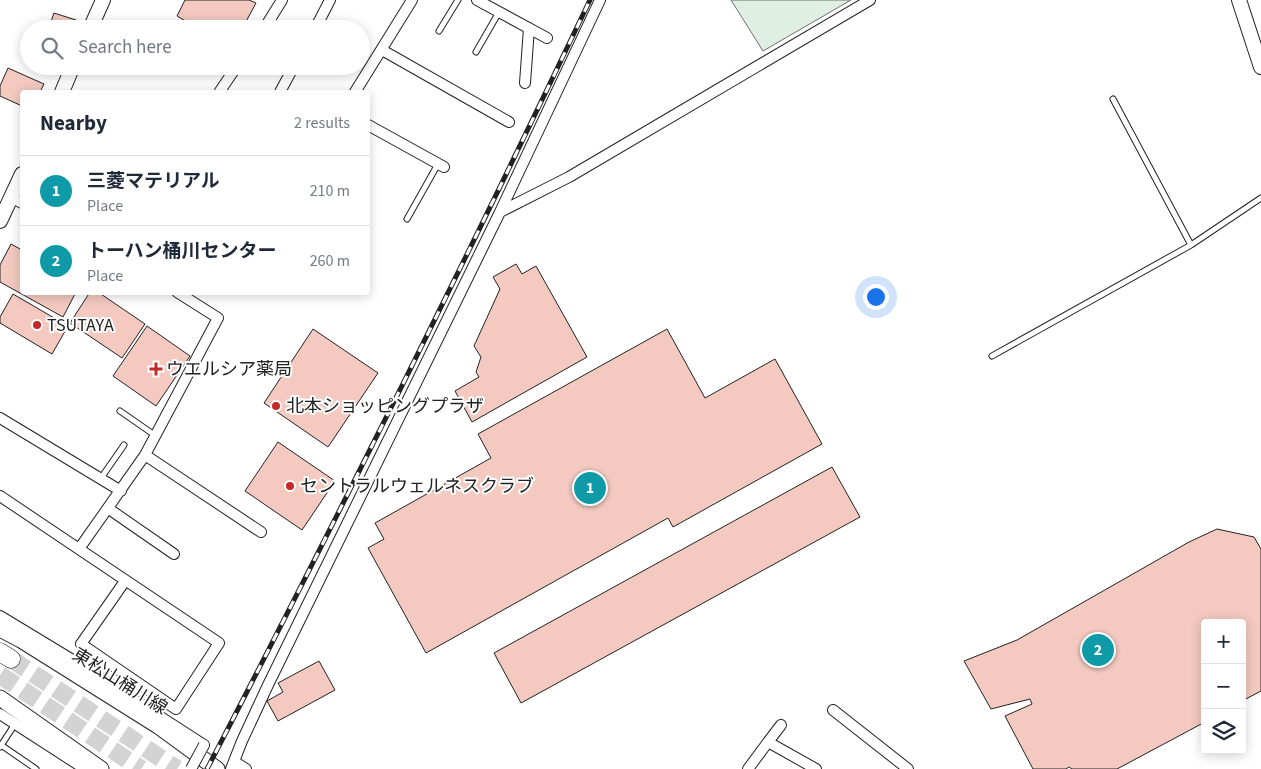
<!DOCTYPE html>
<html lang="en">
<head>
<meta charset="utf-8">
<style>
  :root { --surface:#fff; --page:#f2f2f3; --text:#1f2937; --muted:#747a83; --line:#e0e1e3; --accent:#c62828 }
  body { margin:0; font-family:"Source Sans 3","Noto Sans JP",sans-serif; background:var(--page); color:var(--text) }
  .controls { position:absolute; right:15px; bottom:15px; display:grid; overflow:hidden; border-radius:5px; box-shadow:0 2px 12px #0003 }
  .controls button { width:45px; height:45px; display:grid; place-items:center; padding:0; border:0; border-bottom:1px solid var(--line); background:var(--surface); color:var(--text); font:25px sans-serif }
  .you { position:absolute; left:875px; top:296px; width:18px; height:18px; margin:-12px; border:4px solid #fff; border-radius:50%; background:#1a73e8; box-shadow:0 0 0 8px #1a73e833 }
  .badge { display:grid; place-items:center; width:32px; height:32px; border-radius:50%; background:var(--accent); color:#fff; font-size:16px; font-weight:700 }
  .pin { position:absolute; translate:-50% -50%; border:2px solid #fff; box-shadow:0 1px 5px #0006 }
  .list { margin:0; padding:0; list-style:none }
  h2 { display:flex; justify-content:space-between; align-items:center; height:65px; margin:0; padding:0 20px; font-size:21px }
  h2 small { font-size:16px; font-weight:400; color:var(--muted) }
  .list li { display:grid; grid-template-columns:32px 1fr auto; gap:15px; align-items:center; box-sizing:border-box; height:70px; padding:0 20px; border-top:1px solid var(--line) }
  .list b { display:block; font-size:19px; white-space:nowrap }
  .list p { margin:0; font-size:16px; white-space:nowrap; color:var(--muted) }
  .list em { font-size:16px; font-style:normal; color:var(--muted) }
  .icon { flex:none; width:28px; height:28px; fill:none; stroke:currentColor; stroke-width:2; stroke-linecap:round; stroke-linejoin:round }
  .map { position:relative; flex:none; width:1261px; height:769px; overflow:hidden }
  .search { position:absolute; background:var(--surface); box-shadow:0 2px 12px #0003; left:20px; top:20px; width:350px; height:55px; display:flex; align-items:center; gap:12px; box-sizing:border-box; padding:0 18px; border-radius:28px; color:var(--muted); font-size:19px }
  .panel { position:absolute; background:var(--surface); box-shadow:0 2px 12px #0003; left:20px; top:90px; width:350px; height:205px; border-radius:5px }
  .map>svg:first-child { display:block }
  .green { fill:#e0efe3; stroke:#6f6f6f }
  .building { fill:#f3c9c0; stroke:#222 }
  .lines { fill:none; stroke-linecap:round; stroke-linejoin:round }
  .highway-tunnel { stroke:#d3d3d3; stroke-width:18; stroke-dasharray:18 9; stroke-linecap:butt }
  .lane-casing { stroke:#222; stroke-width:7 }
  .street-casing { stroke:#222; stroke-width:12 }
  .secondary-casing { stroke:#222; stroke-width:16 }
  .primary-casing { stroke:#222; stroke-width:17 }
  .highway-casing { stroke:#222; stroke-width:19 }
  .lane { stroke:#fff; stroke-width:5 }
  .street { stroke:#fff; stroke-width:10 }
  .secondary { stroke:#fff; stroke-width:14 }
  .primary { stroke:#fff; stroke-width:15 }
  .highway { stroke:#fff; stroke-width:18 }
  .rail-casing { stroke:#222; stroke-width:5 }
  .rail { stroke:#fff; stroke-width:3; stroke-dasharray:9; stroke-linecap:butt }
  .street-bridge-casing { stroke:#222; stroke-width:12; stroke-linecap:butt }
  .street-bridge { stroke:#fff; stroke-width:10 }
  .poi-dot { fill:#c62828; stroke:#fff; stroke-width:2 }
  .labels { text-anchor:middle; stroke-width:4; stroke-linejoin:round; paint-order:stroke }
  .poi-label { font-size:18px; fill:#222; stroke:#fff; text-anchor:start }
  .street-label { font-size:18px; fill:#222; stroke:#fff }
</style>
</head>
<body>
<div class="map">
<svg width="1261" height="769" viewBox="0 0 1261 769">
  <rect width="100%" height="100%" fill="#fff"/>
  <!-- green -->
  <path class="green" d="M731 0H851L763 51Z"/>
  <!-- building -->
  <path class="building" d="M185 0H249L256 3 242 29H199L177 16Z
    M54 13 76 20 73 29 49 27Z
    M8 68 44 84 40 92H22V106L0 96V86Z
    M11 244 22 250V292H76L63 317 0 282V265Z
    M516 264 522 274 536 266 587 357 472 422 455 391 479 377 476 372 481 357 474 346 500 289 493 277Z
    M90 292H98L145 324 122 358 70 323Z
    M13 294 68 326 52 354 0 323V317Z
    M147 326 190 356 156 406 113 376Z
    M313 329 378 373 328 447 264 403Z
    M667 329 705 398 775 359 822 444 673 527 668 518 426 653 368 548 384 539 375 523 491 458 478 434Z
    M278 442 335 481 302 530 245 491Z
    M832 467 860 517 521 703 494 653Z
    M1217 529 1254 537 1261 549V691L1242 701V623H1205V722L1117 769H1072L1069 767 1066 769H1033L1005 716 1032 704 1030 699 991 709 964 661 1017 640 1189 542Z
    M319 661 335 690 278 721 267 701 283 692 278 683Z"/>
  <g class="lines">
    <!-- highway-tunnel -->
    <path class="highway-tunnel" d="M11 659 177 769
      M0 675 141 769"/>
    <defs>
      <path id="lane" d="M439 31 458 0
        M476 52 499 12
        M1113 99 1191 245
        M407 219 438 164
        M992 356 1191 245 1261 198
        M120 411 156 436
        M101 478 124 445
        M1 745 36 769
        M0 747 15 724"/>
      <path id="street" d="M477 0 547 38
        M264 29 282 0
        M315 29 330 0
        M382 50 509 122
        M525 83 529 28
        M223 92 220 91 237 66
        M280 92 294 66
        M355 92 412 0
        M368 125 444 167
        M11 197 22 203
        M500 212 600 0
        M0 418 121 491
        M145 455 261 532
        M0 496 219 643 176 709 81 644 125 581
        M109 509 174 554
        M79 549 145 455 218 318 177 292
        M0 616 71 659 204 745
        M833 710 908 769
        M0 714 85 769
        M768 742 781 725
        M235 762 246 769
        M231 769 242 741 268 685 500 212 569 177 870 0
        M748 769 768 742 816 769"/>
      <path id="secondary" d="M1239 0 1261 67
        M90 29 103 0
        M62 92 73 66
        M0 221 22 174"/>
      <path id="primary" d="M0 629 21 640 158 726 217 769
        M0 698 101 769"/>
      <path id="highway" d="M0 652 11 659"/>
    </defs>
    <!-- lane casing -->
    <use href="#lane" class="lane-casing"/>
    <!-- street casing -->
    <use href="#street" class="street-casing"/>
    <!-- secondary casing -->
    <use href="#secondary" class="secondary-casing"/>
    <!-- primary casing -->
    <use href="#primary" class="primary-casing"/>
    <!-- highway casing -->
    <use href="#highway" class="highway-casing"/>
    <!-- lane -->
    <use href="#lane" class="lane"/>
    <!-- street -->
    <use href="#street" class="street"/>
    <!-- secondary -->
    <use href="#secondary" class="secondary"/>
    <!-- primary -->
    <use href="#primary" class="primary"/>
    <!-- highway -->
    <use href="#highway" class="highway"/>
    <defs>
      <path id="rail" d="M207 769C339 515 467 258 590 0"/>
    </defs>
    <!-- rail casing -->
    <use href="#rail" class="rail-casing"/>
    <!-- rail -->
    <use href="#rail" class="rail"/>
    <defs>
      <path id="street-bridge" d="M191 769 204 745"/>
    </defs>
    <!-- street-bridge casing -->
    <use href="#street-bridge" class="street-bridge-casing"/>
    <!-- street-bridge -->
    <use href="#street-bridge" class="street-bridge"/>
  </g>
  <!-- markers -->
  <g class="poi-dot">
    <circle cx="37" cy="325" r="5"/>
    <path d="M153.5 361.5h5v5h5v5h-5v5h-5v-5h-5v-5h5z"/>
    <circle cx="276" cy="406" r="5"/>
    <circle cx="290" cy="486" r="5"/>
  </g>
  <g class="labels">
    <!-- poi labels -->
    <g class="poi-label">
      <text x="47" y="331">TSUTAYA</text>
      <text x="166" y="375">ウエルシア薬局</text>
      <text x="286" y="412">北本ショッピングプラザ</text>
      <text x="300" y="492">セントラルウェルネスクラブ</text>
    </g>
    <!-- street labels -->
    <g class="street-label">
      <text transform="translate(120 681) rotate(32)" y="6">東松山桶川線</text>
    </g>
  </g>
</svg>
<div class="controls">
<button>+</button>
<button>−</button>
<button><svg class="icon" aria-label="layers" viewBox="0 0 24 24"><path d="M12 4l9 5-9 5-9-5zM3 14l9 5 9-5"/></svg></button>
</div>
<div class="you"></div>
<div class="pin badge" style="left:590px;top:488px;background:#0f9aa8">1</div>
<div class="pin badge" style="left:1098px;top:650px;background:#0f9aa8">2</div>
<div class="search"><svg class="icon" aria-label="search" viewBox="0 0 24 24"><circle cx="10" cy="10" r="6"/><path d="M15 15l6 6"/></svg>Search here</div>
<section class="panel">
<h2>Nearby<small>2 results</small></h2>
<ul class="list">
<li><span class="badge" style="background:#0f9aa8">1</span><div><b>三菱マテリアル</b><p>Place</p></div><em>210 m</em></li>
<li><span class="badge" style="background:#0f9aa8">2</span><div><b>トーハン桶川センター</b><p>Place</p></div><em>260 m</em></li>
</ul>
</section>
</div>
</body>
</html>
